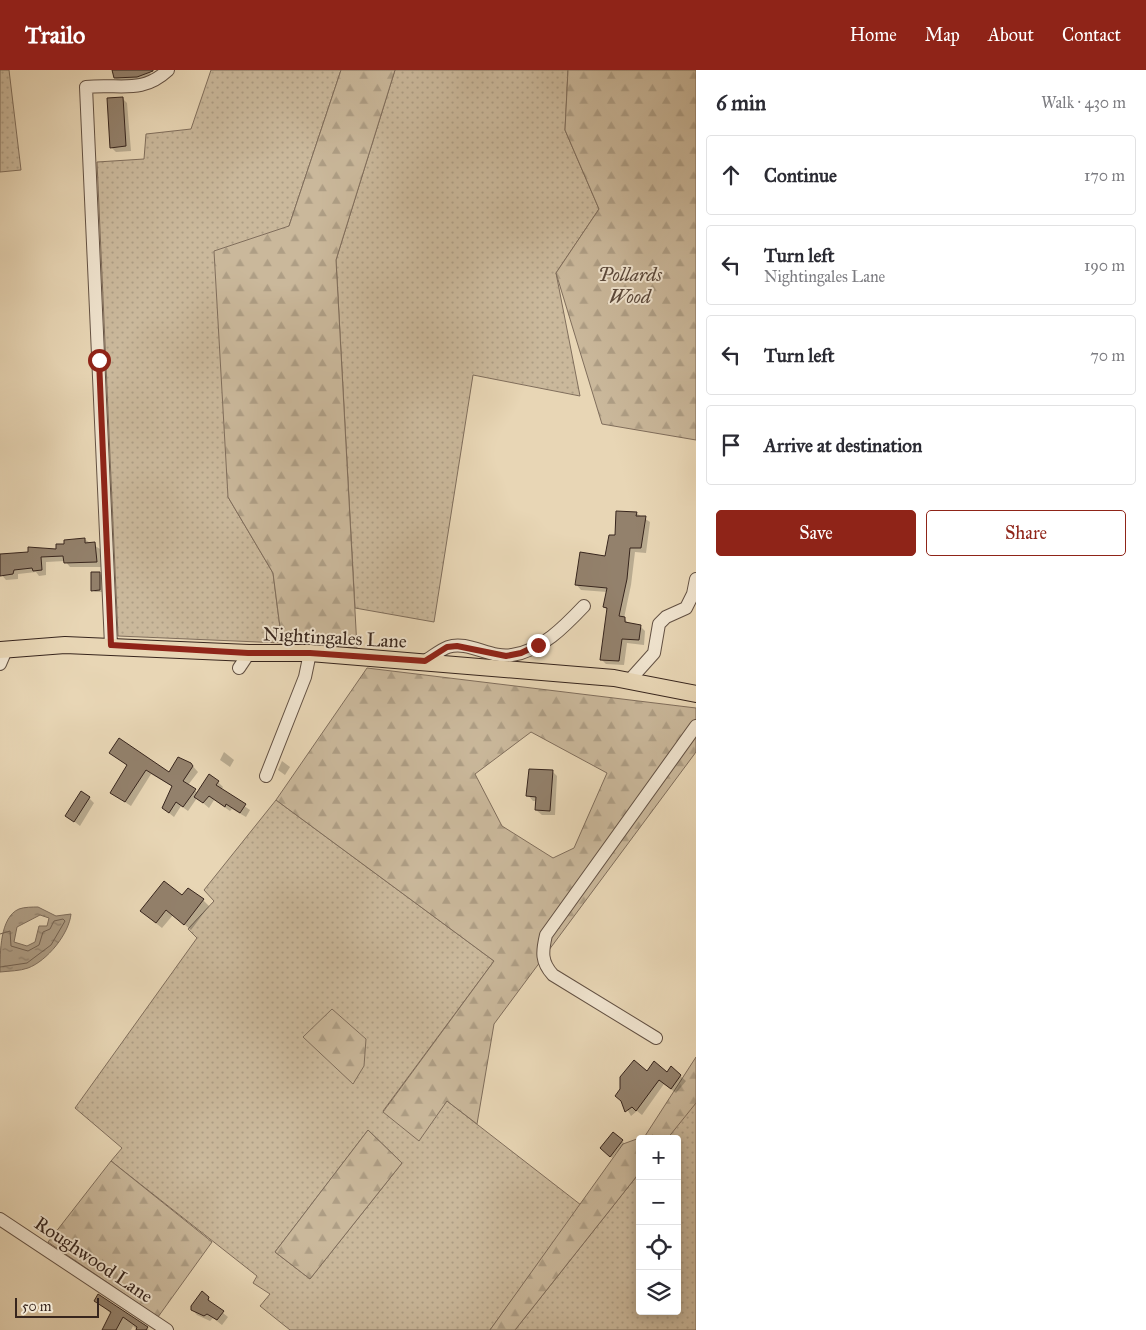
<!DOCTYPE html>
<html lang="en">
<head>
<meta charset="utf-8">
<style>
  :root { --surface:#fff; --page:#f2f2f3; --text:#2b2b33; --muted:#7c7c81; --line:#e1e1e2; --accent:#8f2418 }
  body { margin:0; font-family:"IM FELL Great Primer",serif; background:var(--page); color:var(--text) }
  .controls { position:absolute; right:15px; bottom:15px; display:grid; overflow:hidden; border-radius:5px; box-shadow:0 2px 12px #0003 }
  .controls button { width:45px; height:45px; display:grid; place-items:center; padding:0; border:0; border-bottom:1px solid var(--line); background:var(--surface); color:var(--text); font:25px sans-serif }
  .scale { position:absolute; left:15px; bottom:12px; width:84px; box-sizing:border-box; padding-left:5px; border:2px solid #37251d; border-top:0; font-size:14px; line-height:18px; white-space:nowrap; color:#37251d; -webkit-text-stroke:4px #f0e4cf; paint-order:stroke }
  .stop { position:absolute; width:15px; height:15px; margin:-11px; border:4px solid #8f2418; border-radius:50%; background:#fff }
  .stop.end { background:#8f2418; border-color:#fff; box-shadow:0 1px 5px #0008 }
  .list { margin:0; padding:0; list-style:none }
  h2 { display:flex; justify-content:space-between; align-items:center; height:65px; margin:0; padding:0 20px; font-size:21px }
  h2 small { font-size:16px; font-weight:400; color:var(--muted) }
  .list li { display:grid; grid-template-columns:32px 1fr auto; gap:15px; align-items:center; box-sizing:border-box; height:80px; margin:0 10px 10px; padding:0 10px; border:1px solid var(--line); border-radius:5px }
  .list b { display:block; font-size:19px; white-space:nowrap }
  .list p { margin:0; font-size:16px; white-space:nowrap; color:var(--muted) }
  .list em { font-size:16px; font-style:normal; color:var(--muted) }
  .actions { display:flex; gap:10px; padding:15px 20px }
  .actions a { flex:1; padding:11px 0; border:1px solid var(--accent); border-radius:5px; text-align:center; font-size:18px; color:var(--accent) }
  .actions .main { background:var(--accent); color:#fff }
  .icon { flex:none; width:28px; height:28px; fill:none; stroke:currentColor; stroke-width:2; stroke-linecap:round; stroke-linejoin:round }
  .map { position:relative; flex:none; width:696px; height:1260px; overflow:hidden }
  header { display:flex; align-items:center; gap:30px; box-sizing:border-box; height:70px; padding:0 25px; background:var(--accent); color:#fff }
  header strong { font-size:24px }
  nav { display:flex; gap:28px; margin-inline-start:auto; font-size:18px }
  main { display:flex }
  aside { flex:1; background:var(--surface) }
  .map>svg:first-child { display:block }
  .grass { fill:url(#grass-dots); stroke:#806e5c; fill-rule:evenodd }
  .forest { fill:url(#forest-firs); stroke:#806e5c; fill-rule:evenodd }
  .water { fill:url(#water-ripples); stroke:#7d6b59; fill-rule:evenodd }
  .shadow { fill:#0003 }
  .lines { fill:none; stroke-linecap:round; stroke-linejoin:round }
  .shore { stroke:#72604f; stroke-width:1 }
  .building { fill:#93816c; stroke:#37251d }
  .minor-casing { stroke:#635143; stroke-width:14 }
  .major-casing { stroke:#37251d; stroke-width:18 }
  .minor { stroke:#f0e4cf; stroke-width:12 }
  .major { stroke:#e8d6b5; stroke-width:16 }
  .route { stroke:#8f2418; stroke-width:6 }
  .labels { text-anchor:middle; stroke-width:4; stroke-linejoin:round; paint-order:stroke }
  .park-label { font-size:19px; font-style:italic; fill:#5c4a3c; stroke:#f0e4cf }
  .street-label { font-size:19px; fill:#37251d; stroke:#f0e4cf }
</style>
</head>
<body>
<header>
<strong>Trailo</strong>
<nav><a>Home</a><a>Map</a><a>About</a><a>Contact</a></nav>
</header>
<main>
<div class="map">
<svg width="696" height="1260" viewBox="0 0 696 1260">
  <defs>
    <pattern id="grass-dots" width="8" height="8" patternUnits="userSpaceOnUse" patternTransform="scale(1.25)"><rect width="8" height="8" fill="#cab89b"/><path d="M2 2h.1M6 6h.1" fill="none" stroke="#ae9e85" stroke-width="1.8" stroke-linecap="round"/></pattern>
    <pattern id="forest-firs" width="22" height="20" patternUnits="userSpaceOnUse" patternTransform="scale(1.25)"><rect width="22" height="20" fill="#cab89b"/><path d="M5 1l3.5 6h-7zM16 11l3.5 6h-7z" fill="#ae9e85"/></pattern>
    <pattern id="water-ripples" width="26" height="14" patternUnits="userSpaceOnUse" patternTransform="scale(1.25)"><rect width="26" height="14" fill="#ac9a81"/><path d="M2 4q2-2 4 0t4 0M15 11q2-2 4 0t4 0" fill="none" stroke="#8d7d69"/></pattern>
  </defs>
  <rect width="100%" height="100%" fill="#e8d6b5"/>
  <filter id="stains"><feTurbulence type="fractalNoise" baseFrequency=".004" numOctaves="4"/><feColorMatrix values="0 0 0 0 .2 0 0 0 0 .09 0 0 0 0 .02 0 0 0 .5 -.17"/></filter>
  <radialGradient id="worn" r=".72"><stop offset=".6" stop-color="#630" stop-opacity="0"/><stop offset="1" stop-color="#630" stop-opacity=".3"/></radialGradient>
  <!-- grass -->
  <path class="grass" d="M0 0H9L21 100 0 102Z
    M211 0H341L289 156 228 427 273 503 282 573 118 566 97 92 144 89 146 64 191 59Z
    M395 0H568L565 60 599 139 556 203 580 326 473 305 434 552 355 538 336 190Z
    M276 730 494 891 383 1041 447 1031 581 1135 490 1260H290L260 1236 270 1224 253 1213 257 1206 111 1091 122 1078 75 1038 197 868 188 859 214 831 204 820ZM368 1060 402 1093 310 1209 275 1182Z
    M696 1017V1260H515L640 1102V1241H677V1069H655Z"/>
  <!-- forest -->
  <path class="forest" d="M341 0H395L336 190 357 578 282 573 273 503 228 427 214 181 289 156Z
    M568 0H696V370L602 354 556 203 599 139 565 60Z
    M367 598 696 638V682L494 954 477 1054 447 1031 419 1071 383 1042 494 891 276 730ZM531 662 607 703 574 778 553 788 502 756 475 704Z
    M332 939 366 969 364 996 353 1014 303 967Z
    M696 987V1033L667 1069H640V1102L515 1260H490L623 1074 645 1066Z
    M368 1060 402 1093 310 1209 275 1182Z
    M111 1091 212 1172 158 1247 48 1172Z"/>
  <!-- water -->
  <path class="water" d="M38 837 56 846 71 844C69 864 47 891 28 898 20 901 9 901 0 902 0 882 0 847 19 839 24 837 33 837 38 837ZM40 845 49 848 47 856H39L35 872 27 876 14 872 17 857Z"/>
  <!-- shadow -->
  <path class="shadow" d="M114 0H150L152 16 125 18 115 8Z
    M122 28 127 33 131 81 116 82 111 77Z
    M636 443 650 452 646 483 635 482 631 515 624 548 629 554 640 556 645 561 644 575 627 573 624 595 606 594 601 589 608 540 604 537 607 522 581 520 576 514 606 487 616 467Z
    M84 469 100 479 101 497H70L65 491 46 492V505L39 506 36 502 18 504V509L6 510 0 503V486L58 480Z
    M99 503 101 505 102 522H95L93 520Z
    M224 682 234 690 230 697 220 690Z
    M110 683 169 703 191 694 198 702 188 715 198 723 218 712 223 717 221 720 250 740 246 747 232 739 230 741 214 730 209 738 197 728 188 741 181 736 174 747 169 743 173 717 151 704 131 736 111 723 128 696Z
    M282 691 290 697 285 705 278 700Z
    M552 701 557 706 555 745H542L536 740 537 731H533L528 725Z
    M89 728 94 733 80 756 67 746Z
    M183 827 203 830 209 836 191 860 173 845 162 858 148 847Z
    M671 998 686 1011 676 1023 664 1014 642 1045 637 1041 631 1046 623 1032 647 1003 667 1004Z
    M613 1064 624 1073 612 1088 602 1078Z
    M208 1228 213 1235 228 1247 222 1255 213 1248 210 1251 197 1245 192 1239Z
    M96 1230 147 1258 149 1260H137L133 1256 131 1260H103L111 1244Z"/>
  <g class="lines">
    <!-- shore -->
    <path class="shore" d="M0 864 10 861 11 876 28 881 39 875 43 862 50 859 54 851 63 849 65 851 51 875 27 893 0 897"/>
  </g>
  <!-- building -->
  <path class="building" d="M112 0H153V1L137 7 114 8Z
    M123 27 126 76 110 78 107 28Z
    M616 441 637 442 636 446H646L641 478H630L627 509 619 546 625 547V552L641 555 639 570 622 569 619 591 600 590 607 538 603 537 607 518 575 515 580 482 605 486 609 465H615Z
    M85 468V473L95 472 97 492 64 493 63 486 41 487 42 500 33 501 32 498 14 500 13 504 0 506V484L28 482V477L56 479V474H64V470Z
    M91 502H100V520L91 521Z
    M119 668 169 702 178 687 191 693 193 696 183 711 196 719 183 737 176 732 169 743 162 738 172 716 146 700 125 732 110 723 127 695 109 683Z
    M529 699 553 700 550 741 535 740 536 727 526 726Z
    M209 704 219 711 216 715 246 734 240 743 226 734 225 737 209 726 203 733 194 727Z
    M81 721 90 727 74 752 65 746Z
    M164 811 182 825 188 818 204 829 184 855 166 840 156 853 140 841Z
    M634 990 647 1001 654 991 667 1002 671 996 681 1005 671 1019 659 1010 636 1041 632 1037 625 1042 621 1031 615 1026 620 1019V1007Z
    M613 1062 623 1070 610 1087 600 1078Z
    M202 1221 209 1227 208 1230 224 1241 217 1250 207 1244 204 1246 191 1240V1236Z
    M98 1224 148 1257 146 1260H136L137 1257 123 1247 116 1260H102L111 1242 94 1231Z"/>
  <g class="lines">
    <defs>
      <path id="minor" d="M111 575 86 17C119 13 141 25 168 0
        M425 591C432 587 440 580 448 577 468 570 491 589 512 585 541 581 565 556 584 536
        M0 594 6 580
        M239 598 249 583
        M628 612 654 583 659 554 666 547 686 538 693 524 696 509
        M266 706 305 607 310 583
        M656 968 553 905C541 892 542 882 546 865L696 656
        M0 1149 167 1260"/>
      <path id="major" d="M0 580 65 575 249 583H310L614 608 696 624"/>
    </defs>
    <!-- minor casing -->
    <use href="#minor" class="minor-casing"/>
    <!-- major casing -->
    <use href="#major" class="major-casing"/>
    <!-- minor -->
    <use href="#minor" class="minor"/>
    <!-- major -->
    <use href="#major" class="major"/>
  </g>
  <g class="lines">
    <!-- route -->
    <path class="route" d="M99 290 111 575 248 583H310L425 591 447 577 457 576 506 586 521 583 538 575"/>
  </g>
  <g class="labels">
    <!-- park labels -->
    <g class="park-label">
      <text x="630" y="211">Pollards<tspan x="630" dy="22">Wood</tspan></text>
    </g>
    <!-- street labels -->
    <g class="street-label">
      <text transform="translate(335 567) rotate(3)" y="7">Nightingales Lane</text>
      <text transform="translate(94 1189) rotate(34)" y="7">Roughwood Lane</text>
    </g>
  </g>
  <rect width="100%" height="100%" filter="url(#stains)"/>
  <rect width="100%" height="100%" fill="url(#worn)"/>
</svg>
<div class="controls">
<button>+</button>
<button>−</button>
<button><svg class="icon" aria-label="locate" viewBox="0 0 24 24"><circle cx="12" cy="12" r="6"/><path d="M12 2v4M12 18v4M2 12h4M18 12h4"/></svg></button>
<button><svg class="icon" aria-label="layers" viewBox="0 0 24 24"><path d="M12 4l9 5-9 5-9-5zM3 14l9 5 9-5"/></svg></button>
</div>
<div class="scale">50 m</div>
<div class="stop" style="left:99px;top:290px"></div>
<div class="stop end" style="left:538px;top:575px"></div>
</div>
<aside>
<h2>6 min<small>Walk · 430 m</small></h2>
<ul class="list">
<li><svg class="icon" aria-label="ahead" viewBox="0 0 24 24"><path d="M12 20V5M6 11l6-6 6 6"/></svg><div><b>Continue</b></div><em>170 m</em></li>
<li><svg class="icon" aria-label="left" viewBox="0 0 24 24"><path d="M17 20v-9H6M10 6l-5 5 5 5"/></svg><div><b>Turn left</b><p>Nightingales Lane</p></div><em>190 m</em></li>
<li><svg class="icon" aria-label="left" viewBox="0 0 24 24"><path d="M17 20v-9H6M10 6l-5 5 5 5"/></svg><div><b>Turn left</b></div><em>70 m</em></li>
<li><svg class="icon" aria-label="arrive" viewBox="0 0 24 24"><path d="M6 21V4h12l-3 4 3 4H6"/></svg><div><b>Arrive at destination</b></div></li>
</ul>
<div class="actions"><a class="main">Save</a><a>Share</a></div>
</aside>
</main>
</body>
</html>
